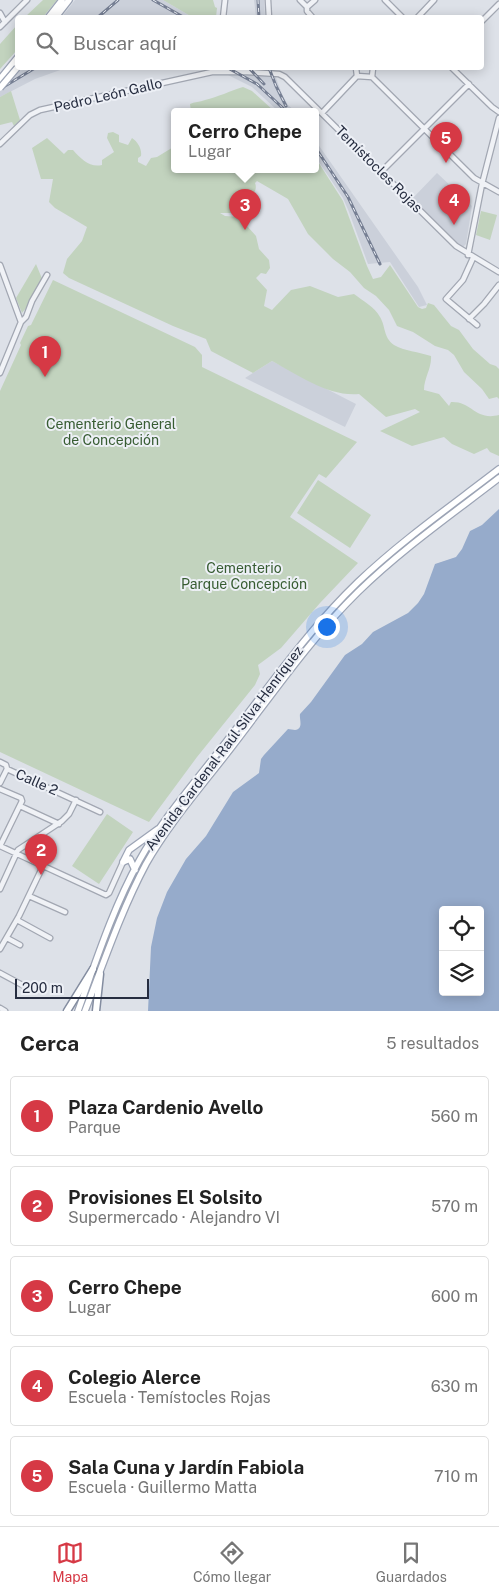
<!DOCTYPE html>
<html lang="es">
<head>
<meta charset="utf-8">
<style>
  :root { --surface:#fff; --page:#f2f2f2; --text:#222; --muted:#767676; --line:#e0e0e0; --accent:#d63945 }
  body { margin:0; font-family:"Public Sans",sans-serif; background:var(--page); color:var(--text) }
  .controls { position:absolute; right:15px; bottom:15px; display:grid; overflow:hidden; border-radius:5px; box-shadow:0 2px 12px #0003 }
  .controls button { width:45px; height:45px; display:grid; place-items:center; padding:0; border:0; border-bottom:1px solid var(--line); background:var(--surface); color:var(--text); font:25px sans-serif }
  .scale { position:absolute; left:15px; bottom:12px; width:134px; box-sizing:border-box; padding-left:5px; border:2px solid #262d40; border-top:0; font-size:14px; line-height:18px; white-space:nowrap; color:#262d40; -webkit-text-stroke:4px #edf0f6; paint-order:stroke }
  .you { position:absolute; left:326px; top:626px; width:18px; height:18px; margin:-12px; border:4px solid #fff; border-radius:50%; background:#1a73e8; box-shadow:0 0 0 8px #1a73e833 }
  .badge { display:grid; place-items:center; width:32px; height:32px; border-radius:50%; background:var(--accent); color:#fff; font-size:16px; font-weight:700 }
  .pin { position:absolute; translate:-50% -41px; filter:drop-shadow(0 1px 2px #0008) }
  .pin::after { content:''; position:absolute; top:26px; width:18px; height:15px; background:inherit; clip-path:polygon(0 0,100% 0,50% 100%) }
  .popup { position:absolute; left:171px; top:108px; width:148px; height:65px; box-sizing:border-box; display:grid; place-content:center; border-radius:5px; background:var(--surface); filter:drop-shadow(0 1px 4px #0005); font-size:16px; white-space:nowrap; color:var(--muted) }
  .popup b { font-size:19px; color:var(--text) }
  .popup::after { content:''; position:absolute; left:50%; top:100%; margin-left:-10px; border:10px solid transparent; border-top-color:var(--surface) }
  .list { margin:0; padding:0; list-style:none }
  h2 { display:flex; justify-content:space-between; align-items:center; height:65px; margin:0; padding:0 20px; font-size:21px }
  h2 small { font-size:16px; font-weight:400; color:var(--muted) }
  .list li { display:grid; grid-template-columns:32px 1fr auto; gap:15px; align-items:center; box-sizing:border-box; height:80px; margin:0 10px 10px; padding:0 10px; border:1px solid var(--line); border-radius:5px }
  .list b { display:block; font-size:19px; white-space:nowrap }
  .list p { margin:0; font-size:16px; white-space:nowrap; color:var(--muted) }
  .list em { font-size:16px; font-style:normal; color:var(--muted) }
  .icon { flex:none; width:28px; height:28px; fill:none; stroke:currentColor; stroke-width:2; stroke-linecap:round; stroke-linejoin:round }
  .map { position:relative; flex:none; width:499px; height:1011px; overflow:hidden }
  .search { position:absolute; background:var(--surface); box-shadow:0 2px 12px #0003; left:15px; right:15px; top:15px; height:55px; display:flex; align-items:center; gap:12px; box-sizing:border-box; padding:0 18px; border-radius:5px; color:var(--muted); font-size:19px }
  .sheet { height:515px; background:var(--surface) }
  nav { display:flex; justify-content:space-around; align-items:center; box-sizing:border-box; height:70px; border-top:1px solid var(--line); background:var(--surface); font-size:14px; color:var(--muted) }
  nav a { display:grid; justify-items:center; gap:2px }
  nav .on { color:var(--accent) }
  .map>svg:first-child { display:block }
  .built { fill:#cbd0da }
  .green { fill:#c2d3be }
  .water { fill:#96abcb; fill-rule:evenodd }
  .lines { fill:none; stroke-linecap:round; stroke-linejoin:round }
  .minor-casing { stroke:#a2a7b2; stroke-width:7 }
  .major-casing { stroke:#9ca4b5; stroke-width:8 }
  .highway-casing { stroke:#848da0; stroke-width:9 }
  .minor { stroke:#f0f2f6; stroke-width:4.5 }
  .major { stroke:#fff; stroke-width:5.5 }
  .highway { stroke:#fff; stroke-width:6 }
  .rail-casing { stroke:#767f93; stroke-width:3 }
  .rail { stroke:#edf0f6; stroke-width:1; stroke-dasharray:4; stroke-linecap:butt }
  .major-bridge-casing { stroke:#9ca4b5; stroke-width:8; stroke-linecap:butt }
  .major-bridge { stroke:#fff; stroke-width:5.5 }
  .labels { text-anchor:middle; stroke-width:4; stroke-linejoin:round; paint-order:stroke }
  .street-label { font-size:14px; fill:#262d40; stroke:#edf0f6 }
  .park-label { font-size:14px; fill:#375c32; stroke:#edf0f6 }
</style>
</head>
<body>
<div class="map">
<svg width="499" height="1011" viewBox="0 0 499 1011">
  <rect width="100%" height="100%" fill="#dde1e8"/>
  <!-- built -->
  <path class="built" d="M75 0H163L192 17 61 18Z
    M254 0H264L265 17H256Z
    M17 67 63 68V69L35 79 0 97V76Z
    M214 68H256V69L274 68 276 78 282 94 288 105 295 111H278L252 87Z
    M315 140 418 287 427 305 419 307 390 262 368 264 349 212 343 198 315 156Z
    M437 173 472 206 466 244 462 248 412 199Z
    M272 361 356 404 345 427 245 378Z"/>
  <!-- green -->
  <path class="green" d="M43 0H57L43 17H25Z
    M163 0H213L215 7 217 8 216 17H192Z
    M17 25V50L0 69V44Z
    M243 87 252 91 274 111H191L190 104C194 102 200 102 205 100 218 97 230 91 243 87Z
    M11 91 20 120 14 126 12 122 0 125V97Z
    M113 132 119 135V142L128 145 132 138C138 142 142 149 141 156L138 158V162L146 166 151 158 157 157 175 146V169H315V157L343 201 367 266 373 279 381 277 390 265 418 307 422 309 426 308 428 303 434 305 451 326 459 330 473 349 490 364 496 366 499 369V399L497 397 489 399 482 389 464 372 454 355 448 350 435 346 413 332 397 326 389 310 376 296 364 288 350 272 333 259 308 234 288 199 257 181 255 183C259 192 247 200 248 210L243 215 238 213H220L225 216 239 217 256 236 259 249 269 260 270 268 266 274 261 273 256 278 267 290 264 306 272 310 291 290 310 286 338 297 354 294C363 301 375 307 380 317 386 327 383 337 394 345 404 351 419 352 431 356 432 368 424 378 424 390L439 394 449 406 451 402C472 401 475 421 499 415V456L490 452 487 448 474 454 452 444 444 437 412 446 380 431 420 412 415 409 386 417 359 394C329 397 298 375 272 361L253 373 211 351 206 339 173 326 69 278 63 273 67 259 82 241 87 227 55 208 49 202 53 179H41L32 148 47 138 64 154 68 150H73C81 159 90 168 102 165V160L114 152 107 138 108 133Z
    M481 211 497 215 490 240 476 235Z
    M36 264 43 281 32 301 22 313 16 298Z
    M53 280 195 347 202 355V367L357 442 326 478 319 474 290 517 358 563 320 603 281 648 258 665 260 674 255 685 197 757 149 822 0 752V391L21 345 20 343 28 326 31 325Z
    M318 480 371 515 350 548 297 513Z
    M107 814 133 832 99 884 72 866Z"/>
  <!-- water -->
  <path class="water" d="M499 509V1011H148L151 947 157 918 167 892 186 859 206 836 233 792 259 773 261 759 264 755 288 729C290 729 293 730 295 730 304 729 299 719 300 714L311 702 345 655 362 644 373 632 408 613 418 603 424 594 435 564 456 557 462 549 470 531 482 525ZM443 910H480V992H443Z"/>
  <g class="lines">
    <defs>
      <path id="minor" d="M268 0 269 18
        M300 0 307 7V11L313 18
        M385 0 403 18
        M307 7 315 0
        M0 13 5 22
        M223 18 225 0
        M417 18 434 0
        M482 21 499 4
        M0 27 27 0
        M356 68 357 76
        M452 68 492 107 499 112
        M357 76 372 77
        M372 77 474 178 499 192
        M372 77 373 68
        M322 113 357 76
        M0 144 30 115 40 110 212 72H247L279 74 285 77 456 246 499 272
        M381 172 469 84
        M468 255 482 184 499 118
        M473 258 463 280 446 299 477 325
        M0 265 21 322
        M469 319 484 304 499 285
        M0 373 21 322 26 317 32 301 47 275
        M0 762 6 765 7 769 100 812
        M0 783 7 769
        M0 789 21 798 22 801 0 846
        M20 806 59 824
        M0 846 106 895 109 893 123 862
        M0 889 18 850 62 821 69 814 76 800
        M29 896 65 912
        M17 920 50 938
        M7 938 20 945
        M0 949 19 916 43 866
        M0 973 26 987
        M0 1008 5 1011"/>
      <path id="major" d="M48 18 62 0
        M55 18 69 0
        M0 79 18 57
        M123 862 129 850 158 829
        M123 862 130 859 135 870
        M78 1011C96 961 113 908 139 861 163 818 196 781 226 742 268 688 308 630 358 582 401 541 451 506 499 469
        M85 1011C104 962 121 911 146 864 170 822 202 786 231 748 272 695 310 639 358 592 401 550 451 515 499 478"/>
      <path id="highway" d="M67 1011 93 969
        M96 1011 100 974"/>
    </defs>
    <!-- minor casing -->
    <use href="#minor" class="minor-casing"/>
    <!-- major casing -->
    <use href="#major" class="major-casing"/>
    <!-- highway casing -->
    <use href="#highway" class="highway-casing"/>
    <!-- minor -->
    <use href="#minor" class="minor"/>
    <!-- major -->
    <use href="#major" class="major"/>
    <!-- highway -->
    <use href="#highway" class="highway"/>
    <defs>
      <path id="rail" d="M153 0 185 18
        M258 0 259 18
        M97 18 118 0
        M228 68 257 84 286 111
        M249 68 264 84
        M269 68 276 86 286 106
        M0 89 35 68
        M315 147 348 197 380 264"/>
    </defs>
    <!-- rail casing -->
    <use href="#rail" class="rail-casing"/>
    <!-- rail -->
    <use href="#rail" class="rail"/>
    <defs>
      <path id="major-bridge" d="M0 88 17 68"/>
    </defs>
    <!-- major-bridge casing -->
    <use href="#major-bridge" class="major-bridge-casing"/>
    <!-- major-bridge -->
    <use href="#major-bridge" class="major-bridge"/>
  </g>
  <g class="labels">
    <!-- street labels -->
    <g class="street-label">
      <text transform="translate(108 95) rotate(-13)" y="5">Pedro León Gallo</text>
      <text transform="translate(379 169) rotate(45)" y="5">Temístocles Rojas</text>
      <text transform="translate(224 748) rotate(-53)" y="5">Avenida Cardenal Raúl Silva Henríquez</text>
      <text transform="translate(37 782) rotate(24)" y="5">Calle 2</text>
    </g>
    <!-- park labels -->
    <g class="park-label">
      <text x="111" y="429">Cementerio General<tspan x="111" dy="16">de Concepción</tspan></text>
      <text x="244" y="573">Cementerio<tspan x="244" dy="16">Parque Concepción</tspan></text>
    </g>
  </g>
</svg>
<div class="controls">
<button><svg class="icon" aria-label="locate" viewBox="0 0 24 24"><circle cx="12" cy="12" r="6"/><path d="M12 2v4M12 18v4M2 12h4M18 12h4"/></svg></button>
<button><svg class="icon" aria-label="layers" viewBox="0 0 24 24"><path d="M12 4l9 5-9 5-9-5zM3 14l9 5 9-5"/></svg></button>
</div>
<div class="scale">200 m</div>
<div class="you"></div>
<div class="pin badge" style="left:45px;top:377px">1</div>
<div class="pin badge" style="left:41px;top:875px">2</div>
<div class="pin badge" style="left:245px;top:230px">3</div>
<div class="popup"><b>Cerro Chepe</b>Lugar</div>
<div class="pin badge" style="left:454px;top:225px">4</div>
<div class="pin badge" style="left:446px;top:163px">5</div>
<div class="search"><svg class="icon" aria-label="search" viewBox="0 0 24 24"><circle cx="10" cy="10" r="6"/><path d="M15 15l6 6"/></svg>Buscar aquí</div>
</div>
<section class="sheet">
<h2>Cerca<small>5 resultados</small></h2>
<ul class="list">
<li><span class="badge">1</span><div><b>Plaza Cardenio Avello</b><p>Parque</p></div><em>560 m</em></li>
<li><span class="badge">2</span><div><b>Provisiones El Solsito</b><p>Supermercado · Alejandro VI</p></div><em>570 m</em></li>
<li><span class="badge">3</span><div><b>Cerro Chepe</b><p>Lugar</p></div><em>600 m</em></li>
<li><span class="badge">4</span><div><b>Colegio Alerce</b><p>Escuela · Temístocles Rojas</p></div><em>630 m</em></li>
<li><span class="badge">5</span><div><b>Sala Cuna y Jardín Fabiola</b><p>Escuela · Guillermo Matta</p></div><em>710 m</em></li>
</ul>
</section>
<nav>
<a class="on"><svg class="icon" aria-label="map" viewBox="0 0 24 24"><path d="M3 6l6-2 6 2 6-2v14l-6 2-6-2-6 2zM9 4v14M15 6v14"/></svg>Mapa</a>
<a><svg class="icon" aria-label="directions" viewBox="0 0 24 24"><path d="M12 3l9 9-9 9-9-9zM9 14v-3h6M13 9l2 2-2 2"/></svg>Cómo llegar</a>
<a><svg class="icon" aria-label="saved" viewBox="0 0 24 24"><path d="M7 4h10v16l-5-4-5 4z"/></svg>Guardados</a>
</nav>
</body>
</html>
